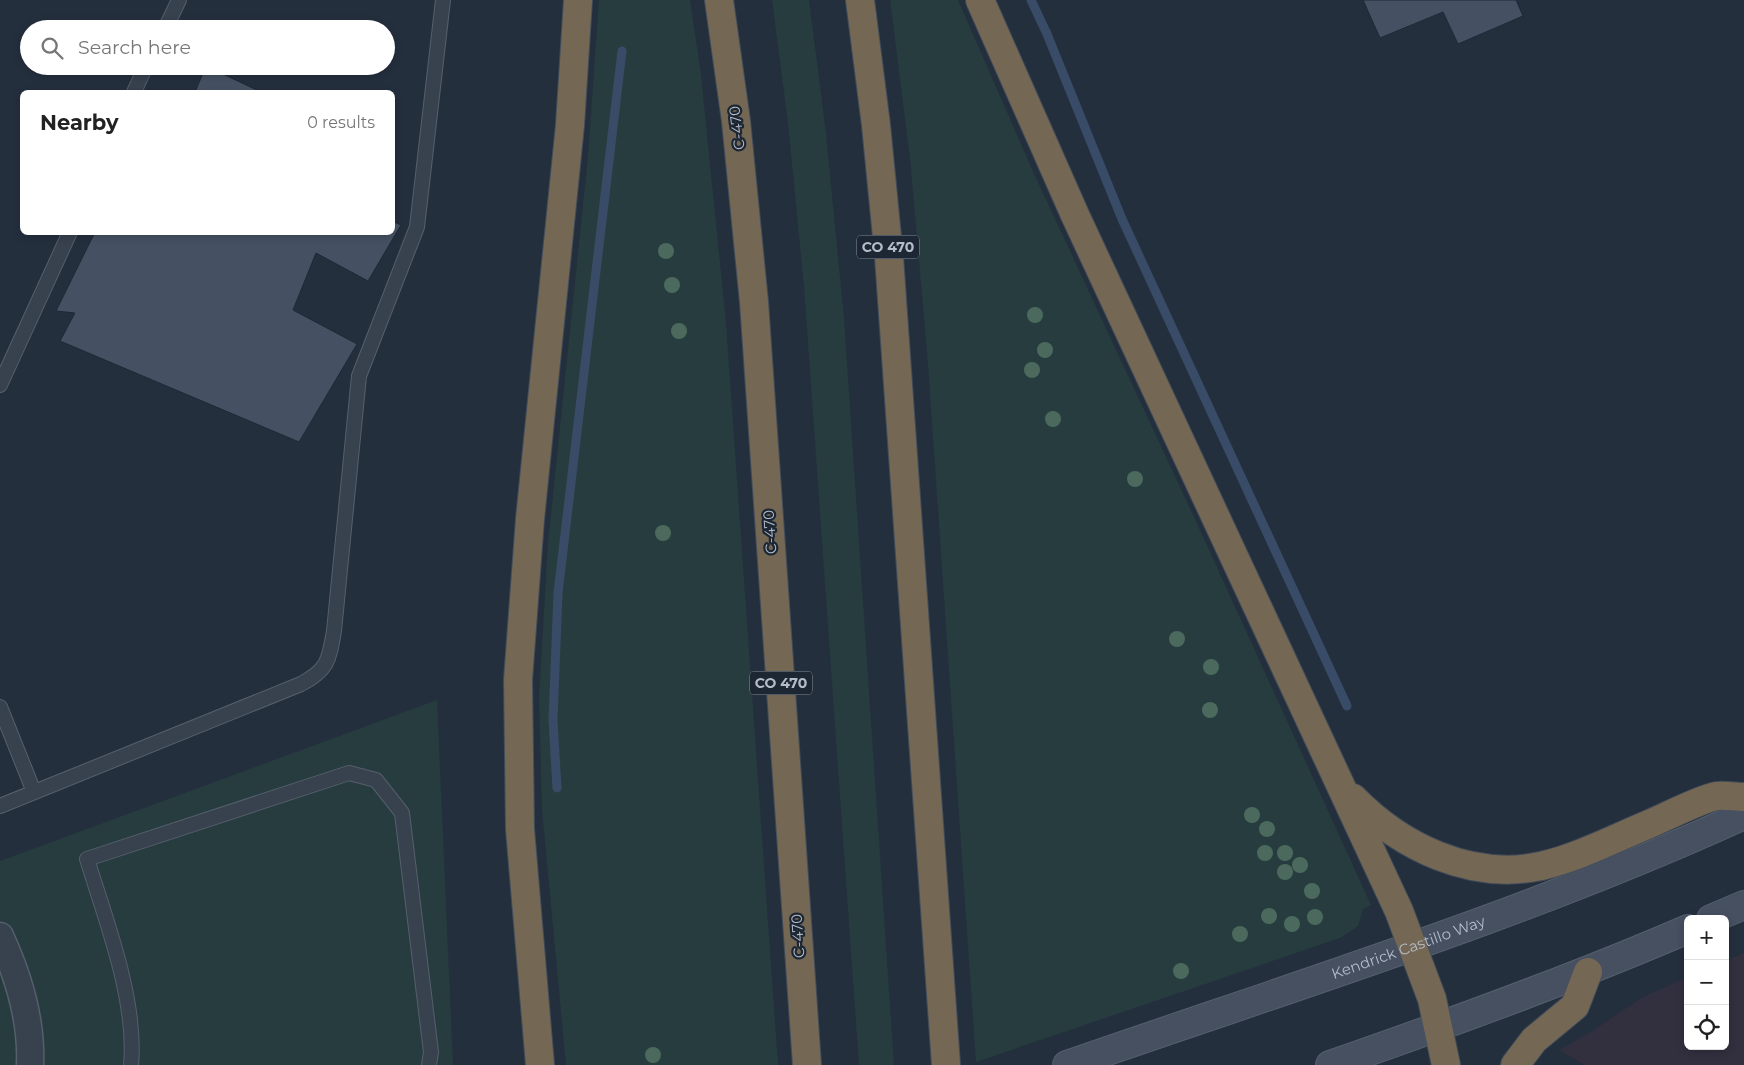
<!DOCTYPE html>
<html lang="en">
<head>
<meta charset="utf-8">
<style>
  :root { --surface:#fff; --page:#f6f6f6; --text:#222; --muted:#767676; --line:#e0e0e0 }
  body { margin:0; font-family:Montserrat,sans-serif; background:var(--page); color:var(--text) }
  .controls { position:absolute; right:15px; bottom:15px; display:grid; overflow:hidden; border-radius:8px; box-shadow:0 2px 8px #0003 }
  .controls button { width:45px; height:45px; display:grid; place-items:center; padding:0; border:0; border-bottom:1px solid var(--line); background:var(--surface); color:var(--text); font:25px sans-serif }
  .list { margin:0; padding:0; list-style:none }
  h2 { display:flex; justify-content:space-between; align-items:center; height:65px; margin:0; padding:0 20px; font-size:21px }
  h2 small { font-size:16px; font-weight:400; color:var(--muted) }
  .icon { flex:none; width:28px; height:28px; fill:none; stroke:currentColor; stroke-width:2; stroke-linecap:round; stroke-linejoin:round }
  .map { position:relative; flex:none; width:1744px; height:1065px; overflow:hidden }
  .search { position:absolute; background:var(--surface); box-shadow:0 2px 8px #0003; left:20px; top:20px; width:375px; height:55px; display:flex; align-items:center; gap:12px; box-sizing:border-box; padding:0 18px; border-radius:28px; color:var(--muted); font-size:19px }
  .panel { position:absolute; background:var(--surface); box-shadow:0 2px 8px #0003; left:20px; top:90px; width:375px; height:145px; border-radius:8px }
  .map>svg:first-child { display:block }
  .medical { fill:#32303f }
  .green { fill:#263c3f }
  .lines { fill:none; stroke-linecap:round; stroke-linejoin:round }
  .stream { stroke:#394c67; stroke-width:9 }
  .building { fill:#455162; stroke:#1f2835 }
  .lane-casing { stroke:#565f6c; stroke-width:16 }
  .street-casing { stroke:#565f6c; stroke-width:29 }
  .secondary-casing { stroke:#565f6c; stroke-width:30 }
  .highway-casing { stroke:#434c59; stroke-width:30 }
  .lane { stroke:#38414e; stroke-width:14 }
  .street { stroke:#38414e; stroke-width:26 }
  .secondary { stroke:#465061; stroke-width:28 }
  .highway { stroke:#746855; stroke-width:28 }
  .tree { fill:#4b6a5d }
  .labels { text-anchor:middle; stroke-width:4.5; stroke-linejoin:round; paint-order:stroke }
  .shield { fill:#1d2633; stroke:#878f9c; stroke-width:1 }
  .shield-label { font-size:14px; font-weight:bold; fill:#b4bcc9 }
  .street-label { font-size:15px; fill:#b4bcc9; stroke:#1d2633 }
</style>
</head>
<body>
<div class="map">
<svg width="1744" height="1065" viewBox="0 0 1744 1065">
  <rect width="100%" height="100%" fill="#242f3e"/>
  <!-- medical -->
  <path class="medical" d="M1744 953V1065H1585L1560 1050 1594 1030 1643 997 1688 977V1046H1725V961Z"/>
  <!-- green -->
  <path class="green" d="M599 0H690L701 75 726 323 778 1065H566L542 809 539 698 548 543 588 157Z
    M772 0H809L826 134 844 318 894 1065H859L804 286 788 123Z
    M890 0H958L1035 176 1194 517 1371 905 1363 909 1358 926 1340 938 976 1062 928 364 911 168Z
    M437 700 453 1065H0V861Z"/>
  <g class="lines">
    <!-- stream -->
    <path class="stream" d="M1031 0 1047 34 1122 219 1347 706
      M557 788 553 720 558 593 622 51"/>
  </g>
  <!-- building -->
  <path class="building" d="M1363 0H1516L1523 16 1458 44 1443 12 1380 38Z
    M206 66 261 92H195Z
    M392 221 401 225 368 281 316 253 293 310 357 344 299 442 60 341 75 313 56 311 95 232H392Z"/>
  <g class="lines">
    <defs>
      <path id="lane" d="M165 29 179 0
        M134 92 146 66
        M0 385 70 232
        M0 707 34 792
        M0 806 301 684C328 670 329 660 334 631L359 376 417 227 443 0
        M131 1065C137 1000 106 921 87 859L349 773 376 780 402 813 431 1052 429 1065"/>
      <path id="street" d="M0 936C18 975 32 1022 30 1065"/>
      <g id="secondary">
        <path d="M1711 919 1744 905"/>
        <path id="s1" d="M1067 1065C1294 986 1525 915 1744 815"/>
        <path d="M1330 1065C1451 1023 1570 980 1688 929"/>
      </g>
      <path id="highway" d="M719 0 736 121 754 302 807 1065
        M860 0 876 125 889 257 946 1065
        M980 0 1075 215 1399 911 1432 999 1446 1065
        M1353 798C1401 847 1471 881 1541 866 1577 858 1613 839 1647 825 1664 818 1702 798 1717 796 1726 795 1736 797 1744 797
        M540 1065 520 829 518 680 530 519 570 125 578 0
        M1515 1065 1534 1040 1575 1006 1588 972"/>
    </defs>
    <!-- lane casing -->
    <use href="#lane" class="lane-casing"/>
    <!-- street casing -->
    <use href="#street" class="street-casing"/>
    <!-- secondary casing -->
    <use href="#secondary" class="secondary-casing"/>
    <!-- highway casing -->
    <use href="#highway" class="highway-casing"/>
    <!-- lane -->
    <use href="#lane" class="lane"/>
    <!-- street -->
    <use href="#street" class="street"/>
    <!-- secondary -->
    <use href="#secondary" class="secondary"/>
    <!-- highway -->
    <use href="#highway" class="highway"/>
  </g>
  <!-- trees -->
  <g class="tree">
    <circle cx="666" cy="251" r="8"/>
    <circle cx="672" cy="285" r="8"/>
    <circle cx="1035" cy="315" r="8"/>
    <circle cx="679" cy="331" r="8"/>
    <circle cx="1045" cy="350" r="8"/>
    <circle cx="1032" cy="370" r="8"/>
    <circle cx="1053" cy="419" r="8"/>
    <circle cx="1135" cy="479" r="8"/>
    <circle cx="663" cy="533" r="8"/>
    <circle cx="1177" cy="639" r="8"/>
    <circle cx="1211" cy="667" r="8"/>
    <circle cx="1210" cy="710" r="8"/>
    <circle cx="1252" cy="815" r="8"/>
    <circle cx="1267" cy="829" r="8"/>
    <circle cx="1265" cy="853" r="8"/>
    <circle cx="1285" cy="853" r="8"/>
    <circle cx="1300" cy="865" r="8"/>
    <circle cx="1285" cy="872" r="8"/>
    <circle cx="1312" cy="891" r="8"/>
    <circle cx="1269" cy="916" r="8"/>
    <circle cx="1315" cy="917" r="8"/>
    <circle cx="1292" cy="924" r="8"/>
    <circle cx="1240" cy="934" r="8"/>
    <circle cx="1181" cy="971" r="8"/>
    <circle cx="653" cy="1055" r="8"/>
  </g>
  <g class="labels">
    <!-- shield labels -->
    <g class="shield">
      <rect x="857" y="235.5" width="62" height="23" rx="4"/>
      <rect x="750" y="671.5" width="62" height="23" rx="4"/>
    </g>
    <g class="shield-label">
      <text x="888" y="252">CO 470</text>
      <text x="781" y="688">CO 470</text>
    </g>
    <!-- street labels -->
    <g class="street-label">
      <text transform="translate(737 128) rotate(-97)" y="5">C-470</text>
      <text transform="translate(770 532) rotate(-94)" y="5">C-470</text>
      <text transform="translate(798 936) rotate(-94)" y="5">C-470</text>
      <text dy="5" stroke="none"><textPath href="#s1" startOffset="361">Kendrick Castillo Way</textPath></text>
    </g>
  </g>
</svg>
<div class="controls">
<button>+</button>
<button>−</button>
<button><svg class="icon" aria-label="locate" viewBox="0 0 24 24"><circle cx="12" cy="12" r="6"/><path d="M12 2v4M12 18v4M2 12h4M18 12h4"/></svg></button>
</div>
<div class="search"><svg class="icon" aria-label="search" viewBox="0 0 24 24"><circle cx="10" cy="10" r="6"/><path d="M15 15l6 6"/></svg>Search here</div>
<section class="panel">
<h2>Nearby<small>0 results</small></h2>
<ul class="list">
</ul>
</section>
</div>
</body>
</html>
